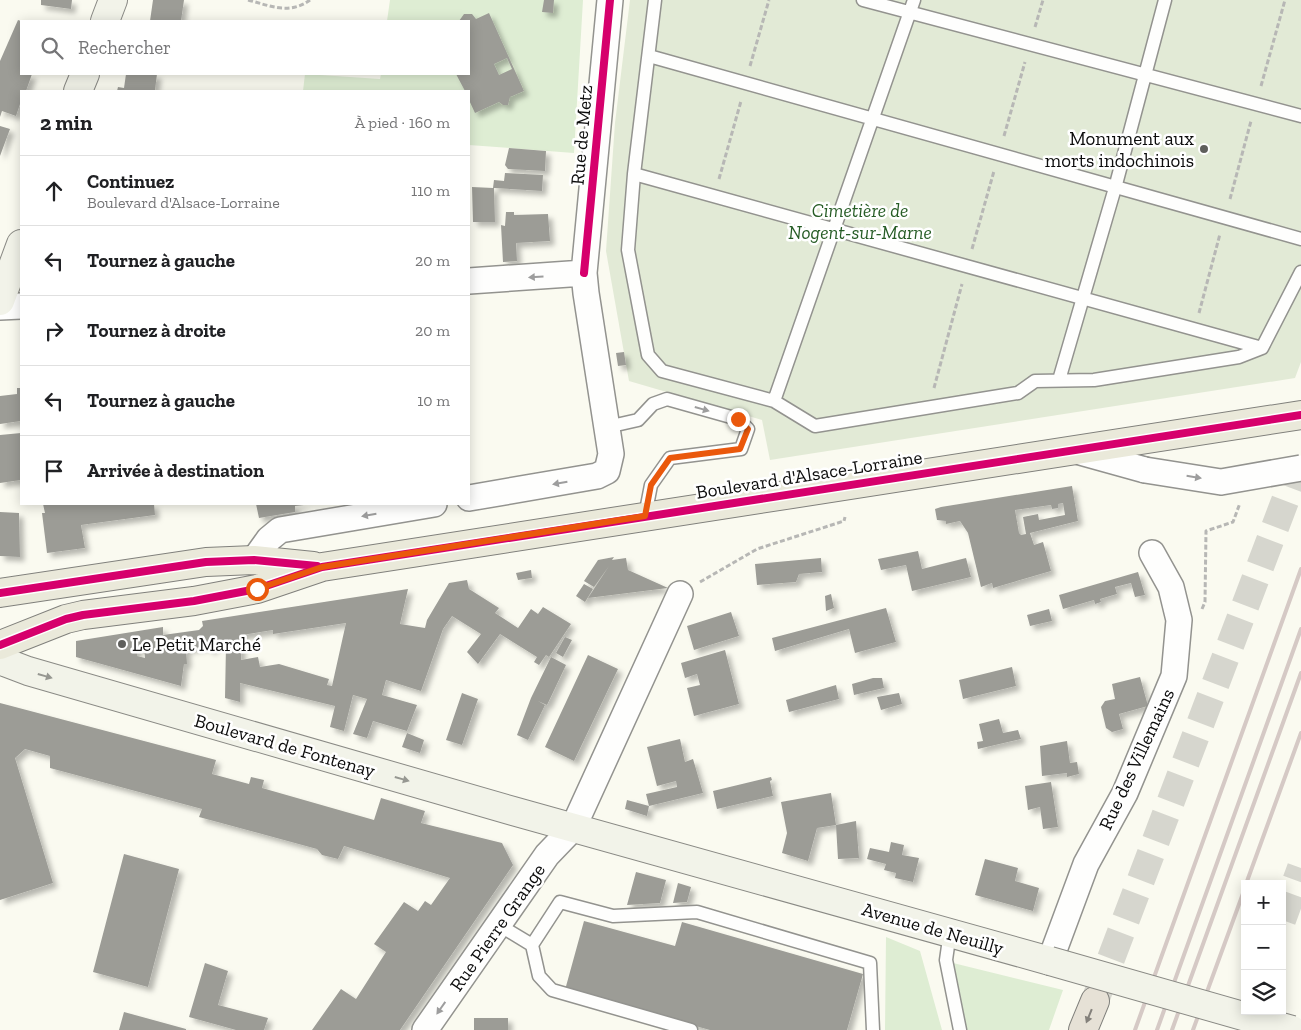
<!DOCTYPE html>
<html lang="fr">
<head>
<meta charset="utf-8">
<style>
  :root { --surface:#fff; --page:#f2f2f2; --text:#202124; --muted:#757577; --line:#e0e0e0 }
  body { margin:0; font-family:"Zilla Slab",serif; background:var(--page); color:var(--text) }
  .controls { position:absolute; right:15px; bottom:15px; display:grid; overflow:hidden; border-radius:0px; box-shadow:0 2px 12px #0003 }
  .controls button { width:45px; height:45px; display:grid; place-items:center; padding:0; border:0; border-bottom:1px solid var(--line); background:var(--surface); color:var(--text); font:25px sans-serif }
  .stop { position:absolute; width:15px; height:15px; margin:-11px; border:4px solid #ea580c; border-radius:50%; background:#fff }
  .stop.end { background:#ea580c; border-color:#fff; box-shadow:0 1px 5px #0008 }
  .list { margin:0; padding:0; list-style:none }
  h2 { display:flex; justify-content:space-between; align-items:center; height:65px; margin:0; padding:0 20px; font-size:21px }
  h2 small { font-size:16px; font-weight:400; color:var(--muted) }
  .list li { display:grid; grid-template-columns:32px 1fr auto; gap:15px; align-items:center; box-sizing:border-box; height:70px; padding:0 20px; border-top:1px solid var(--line) }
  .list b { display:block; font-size:19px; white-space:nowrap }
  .list p { margin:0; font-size:16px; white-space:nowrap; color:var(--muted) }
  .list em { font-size:16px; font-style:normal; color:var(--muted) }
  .icon { flex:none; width:28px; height:28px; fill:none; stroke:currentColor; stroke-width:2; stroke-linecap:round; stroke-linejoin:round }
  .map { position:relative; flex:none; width:1301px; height:1030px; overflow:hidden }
  .search { position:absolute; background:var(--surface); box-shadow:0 2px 12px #0003; left:20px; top:20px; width:450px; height:55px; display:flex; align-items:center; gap:12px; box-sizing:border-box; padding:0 18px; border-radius:0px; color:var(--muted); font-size:19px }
  .panel { position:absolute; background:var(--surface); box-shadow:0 2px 12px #0003; left:20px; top:90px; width:450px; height:415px; border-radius:0px }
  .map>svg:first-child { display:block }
  .green { fill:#deedd3 }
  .cemetery { fill:#e2ead6 }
  .building { fill:#9c9c96; fill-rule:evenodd; filter:url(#shadow) }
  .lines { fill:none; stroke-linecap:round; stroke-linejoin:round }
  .highway-tunnel { stroke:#d6d6ce; stroke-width:28; stroke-dasharray:28 14; stroke-linecap:butt }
  .lane-casing { stroke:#93938f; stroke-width:15 }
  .street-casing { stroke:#93938f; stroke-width:28 }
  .secondary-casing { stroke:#8a8a85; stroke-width:30 }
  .primary-casing { stroke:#80807c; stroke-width:30 }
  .highway-casing { stroke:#80807c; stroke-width:30 }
  .path { stroke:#b7b7b5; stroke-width:3; stroke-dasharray:5 2.5; stroke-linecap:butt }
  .lane { stroke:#fefefd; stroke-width:12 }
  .street { stroke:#fefefd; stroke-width:25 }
  .secondary { stroke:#f2f3e9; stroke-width:28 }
  .primary { stroke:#eae9da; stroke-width:28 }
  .highway { stroke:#e6e1d6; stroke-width:28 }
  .rail { stroke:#d5c9c5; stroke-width:4 }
  .street-bridge-casing { stroke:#93938f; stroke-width:28; stroke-linecap:butt }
  .secondary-bridge-casing { stroke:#8a8a85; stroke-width:30; stroke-linecap:butt }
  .street-bridge { stroke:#fefefd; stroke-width:25 }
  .secondary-bridge { stroke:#f2f3e9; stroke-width:28 }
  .cycleway-casing { stroke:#fff; stroke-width:11 }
  .cycleway { stroke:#d6006c; stroke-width:8 }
  .oneway { fill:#9d9d9d }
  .oneway2 { fill:#969791 }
  .oneway3 { fill:#84817b }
  .route { stroke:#ea580c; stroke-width:6 }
  .poi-dot { fill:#5f5f5c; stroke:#fff; stroke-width:2 }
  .labels { text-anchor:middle; stroke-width:5; stroke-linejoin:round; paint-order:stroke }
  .street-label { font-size:19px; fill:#0c0c0c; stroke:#fff }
  .poi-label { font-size:19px; fill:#0c0c0c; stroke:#fff; text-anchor:end }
  .park-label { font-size:19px; font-style:italic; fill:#265c25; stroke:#fff }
</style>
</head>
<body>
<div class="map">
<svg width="1301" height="1030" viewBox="0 0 1301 1030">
  <defs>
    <filter id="shadow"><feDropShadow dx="4.5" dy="4.5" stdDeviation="2.5" flood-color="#0004"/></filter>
  </defs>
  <rect width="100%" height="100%" fill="#fafaf0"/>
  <!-- green -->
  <path class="green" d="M390 0H583L574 153 469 145V91H303L305 74 380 79 381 74H469V21H387Z
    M886 937 920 951 942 1030H885Z
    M949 962 1063 990 1049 1030H962Z"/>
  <!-- cemetery -->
  <path class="cemetery" d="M630 0H1301V362L1295 378 770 460 762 420 629 381 606 251 615 123Z"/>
  <!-- building -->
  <path class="building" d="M41 0H72L71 9 41 5Z
    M153 0H184L181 21H150Z
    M544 0H554L553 13 542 12Z
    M489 13 524 91 510 97 508 105H503L499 102 475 113 469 100V91H465L456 74H469V21H459L464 14H472L476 19ZM507 58 512 69 499 75 494 64Z
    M18 20 21 21V74H32L26 91H21V101L16 116 2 111 0 117V61Z
    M126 74H157L155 90 117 91 118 87 124 88Z
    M0 126 10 129 0 156Z
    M509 148 546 151 545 171 508 169 505 165Z
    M505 173 543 175 542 191 494 188 495 222H473L472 187 493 188 494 180 504 181Z
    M506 212H514V215L548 214 550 241 516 243 517 261 503 262 501 225 505 226Z
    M624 352 626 365 618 366 616 353Z
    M17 388H21V421L0 424V396L17 394Z
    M21 433V480L0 483V435Z
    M1072 486 1078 521 1030 533 1034 545 1043 542 1051 571 993 588 992 583 981 587 968 533 960 521 946 524V521L937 520 935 509 941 507ZM1063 503 1065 515 1039 520 1038 514 1023 517 1026 534 1021 535 1019 533 1015 510 1051 505 1052 509 1058 508V504Z
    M43 504H154L155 515 81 525 85 548 47 553 42 513H45Z
    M256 504H304V505L295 506V512L259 518Z
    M0 512 19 513 20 557 0 556Z
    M918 551 922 569 966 558 971 577 912 591 906 565 881 570 878 559Z
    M614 557 612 560 626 558 628 570 668 588 588 598 609 566 594 587 584 581 598 560Z
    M821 558 822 572 799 574 796 582 757 585 755 564Z
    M531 570 532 578 518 580 516 573Z
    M1138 572 1145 595 1135 597 1131 583 1115 587 1117 594 1100 599 1101 602 1095 604 1094 600 1063 609 1059 595Z
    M467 580 469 589 499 608 495 613 518 628 531 609 538 614 543 607 571 624 549 657 546 655 539 665 534 662 537 657 500 634 478 664 467 652 481 634 452 616 443 629 421 691 386 680 382 695 417 705 407 731 373 721 367 738 353 734 367 699 353 695 344 731 330 727 335 706 240 683V702L225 698 226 645H213V650H209L208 646 186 649 187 664H184L181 686 76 657V641L163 627V635L199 630 203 626 202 621 408 589 400 624 425 628 427 620 449 583ZM346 623 332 686 327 685 329 679 279 664 260 667 258 657 241 660 242 635 273 630V634ZM144 648 145 658 137 656V649Z
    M584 584 593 589 585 602 576 596Z
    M831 594 834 608 826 611 825 596Z
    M886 608 896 642 855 653 849 629 775 651 772 638Z
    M1049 609 1052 621 1030 626 1027 615Z
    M731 612 739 636 694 650 687 626Z
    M565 637 572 640 563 657 556 653Z
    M725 650 739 704 694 716 687 688 700 685 697 674 685 678 681 663Z
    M588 655 618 669 574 761 545 747Z
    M551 657 566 665 547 705 538 701 545 705 528 740 517 735 531 698Z
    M1012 667 1016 686 963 699 959 680Z
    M1140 677 1148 706 1119 714 1123 729 1112 732 1106 728 1101 707 1105 701 1115 699 1112 684Z
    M873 678H882L884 688 854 695 852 684Z
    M836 685 839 699 789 712 786 700Z
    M462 693 478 699 462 745 446 740Z
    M899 693 902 704 881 710 877 697Z
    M0 703 216 760 212 774 249 784 251 777 264 780 262 788 374 820 381 798 425 811 421 823 502 843 513 865 400 1030H312L341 989 356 999 386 952 374 944 404 902 418 911 425 901 431 905 450 878 344 846 338 859 322 855 317 849 199 817 202 809 50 768V756L25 749 15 758 53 883 0 900Z
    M999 719 1003 733 1018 730 1021 739 978 749 977 742 983 741 979 724Z
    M407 733 424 740 420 753 402 747Z
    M680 739 685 762 693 759 703 793 649 806 647 816 625 809 627 800 649 806 646 794 677 787 676 781 657 786 647 747Z
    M1067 741 1070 763 1077 762 1079 774 1067 777V773L1042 776 1040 746Z
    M771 777 772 780 770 781 773 796 717 809 713 791Z
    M1051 782 1058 827 1043 829 1040 807 1028 810 1025 786Z
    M831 793 836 825 817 828 808 861 782 853 787 833 781 802Z
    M856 821 859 858 838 859 836 825Z
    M891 842 904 845 902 855 919 858 913 882 895 878 896 873 884 870 886 864 867 859 870 848 889 852Z
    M124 854 179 869 148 987 93 972Z
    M985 859 1018 868 1015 881 1039 888 1033 911 975 895Z
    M636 872 666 880 660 903 627 905Z
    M678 883 691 887 687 902 673 903Z
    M584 921 675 946 682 922 863 974 847 1030H710L565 990Z
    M205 963 228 971 218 1005 268 1018 264 1030H236L189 1017Z
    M124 1012 186 1029V1030H119Z
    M474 1018H508V1030H474Z"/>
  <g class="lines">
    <!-- highway-tunnel -->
    <path class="highway-tunnel" d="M1282 920 1301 868
      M1096 998 1301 459"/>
    <defs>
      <path id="lane" d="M655 0 634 174 628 250 648 355 662 371 774 401 815 426 1018 393 1035 381 1094 380 1239 357 1262 348 1301 272
        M863 0 1301 116
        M649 56 1301 239
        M634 174 1262 348
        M1059 380 1115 188 1165 0
        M774 401 914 0
        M607 427 638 420 653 404 667 399 738 419 748 429 741 449 670 458 651 485 645 516
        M499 925 532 945
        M950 932 946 960 960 1030
        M691 1030 552 990 539 976 532 945 560 902 613 916 697 912 870 963 873 1030"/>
      <path id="street" d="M469 281 584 273
        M0 307 21 306
        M1073 450 1145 470
        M469 498 597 476 607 471 611 454 586 293 584 273 610 0
        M254 560 269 539 280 530 434 504
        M1050 961 1086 864 1125 793 1174 676 1179 620 1171 587 1152 553
        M425 1030 547 855 573 828 680 594"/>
      <path id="secondary" d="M105 21 113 0
        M78 91 85 74
        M0 301 21 244
        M0 657 7 663 28 671 513 811 1050 961"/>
      <path id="primary" d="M0 593 206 562 254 560 313 566
        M0 645 66 619 83 615 194 601 257 589 322 567 1301 415"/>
      <path id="highway" d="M1083 1030 1095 1001"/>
    </defs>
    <!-- lane casing -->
    <use href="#lane" class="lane-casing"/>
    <!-- street casing -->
    <use href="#street" class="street-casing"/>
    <!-- secondary casing -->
    <use href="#secondary" class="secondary-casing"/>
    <!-- primary casing -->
    <use href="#primary" class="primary-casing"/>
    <!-- highway casing -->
    <use href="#highway" class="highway-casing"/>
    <!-- path -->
    <path class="path" d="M248 0C271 6 289 15 310 0
      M1035 27 1043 0
      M750 66 769 0
      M1261 86 1285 0
      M1004 136 1025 62
      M719 179 741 101
      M1230 199 1251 121
      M972 249 994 171
      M1199 313 1220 234
      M934 388 962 284
      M700 582 757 549 844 521 845 517
      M1202 609 1205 602 1206 531 1233 522 1240 503"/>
    <!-- lane -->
    <use href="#lane" class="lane"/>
    <!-- street -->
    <use href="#street" class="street"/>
    <!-- secondary -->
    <use href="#secondary" class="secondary"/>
    <!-- primary -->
    <use href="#primary" class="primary"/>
    <!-- highway -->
    <use href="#highway" class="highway"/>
    <!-- rail -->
    <path class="rail" d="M1246 884 1301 733
      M1135 1030 1301 569
      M1157 1030 1301 629
      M1172 1030 1301 673
      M1193 1030 1245 888"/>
    <defs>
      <path id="street-bridge" d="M1145 470 1221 482 1301 468"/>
      <path id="secondary-bridge" d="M1050 961 1292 1030"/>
    </defs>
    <!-- street-bridge casing -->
    <use href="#street-bridge" class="street-bridge-casing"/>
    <!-- secondary-bridge casing -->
    <use href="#secondary-bridge" class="secondary-bridge-casing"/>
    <!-- street-bridge -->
    <use href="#street-bridge" class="street-bridge"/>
    <!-- secondary-bridge -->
    <use href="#secondary-bridge" class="secondary-bridge"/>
    <defs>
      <path id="cycleway" d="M584 273 610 0
        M0 593 206 562 254 560 317 566
        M0 645 66 619 83 615 194 601 257 589 322 567 1301 415"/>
    </defs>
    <!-- cycleway casing -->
    <use href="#cycleway" class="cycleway-casing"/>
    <!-- cycleway -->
    <use href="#cycleway" class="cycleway"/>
  </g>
  <!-- one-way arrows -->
  <defs><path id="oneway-solid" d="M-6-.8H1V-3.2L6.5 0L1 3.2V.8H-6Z" transform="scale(1.25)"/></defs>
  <g class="oneway">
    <use href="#oneway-solid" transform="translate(536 277) rotate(177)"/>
    <use href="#oneway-solid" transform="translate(702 409) rotate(16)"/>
    <use href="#oneway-solid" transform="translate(1194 477) rotate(9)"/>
    <use href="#oneway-solid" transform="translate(560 483) rotate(170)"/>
    <use href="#oneway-solid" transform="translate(369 515) rotate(170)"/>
    <use href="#oneway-solid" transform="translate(441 1008) rotate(125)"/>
  </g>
  <g class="oneway2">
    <use href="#oneway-solid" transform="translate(45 676) rotate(16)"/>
    <use href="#oneway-solid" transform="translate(402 779) rotate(16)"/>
  </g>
  <use class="oneway3" href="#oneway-solid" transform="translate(1089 1016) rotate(112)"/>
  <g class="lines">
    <!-- route -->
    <path class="route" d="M257 589 322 567 645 516 651 485 670 458 740 449 748 429 738 419"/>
  </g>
  <!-- markers -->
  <g class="poi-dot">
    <circle cx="1204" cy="149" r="5"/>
    <circle cx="122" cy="644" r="5"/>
  </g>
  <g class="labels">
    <!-- street labels -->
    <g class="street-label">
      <text transform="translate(581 135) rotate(-85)" y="7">Rue de Metz</text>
      <text transform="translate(809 474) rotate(-9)" y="7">Boulevard d'Alsace-Lorraine</text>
      <text transform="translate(285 745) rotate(16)" y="7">Boulevard de Fontenay</text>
      <text transform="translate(1136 759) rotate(-65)" y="7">Rue des Villemains</text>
      <text transform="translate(497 927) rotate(-55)" y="7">Rue Pierre Grange</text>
      <text transform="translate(933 928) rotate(16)" y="7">Avenue de Neuilly</text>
    </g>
    <!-- poi labels -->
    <g class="poi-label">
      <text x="1194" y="145">Monument aux<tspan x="1194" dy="22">morts indochinois</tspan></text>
      <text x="132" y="651" text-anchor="start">Le Petit Marché</text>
    </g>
    <!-- park labels -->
    <g class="park-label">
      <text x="860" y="217">Cimetière de<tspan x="860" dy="22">Nogent-sur-Marne</tspan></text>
    </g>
  </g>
</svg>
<div class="controls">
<button>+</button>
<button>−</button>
<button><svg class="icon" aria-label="layers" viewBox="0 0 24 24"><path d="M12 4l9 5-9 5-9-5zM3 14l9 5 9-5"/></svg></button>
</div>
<div class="stop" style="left:257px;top:589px"></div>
<div class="stop end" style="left:738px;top:419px"></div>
<div class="search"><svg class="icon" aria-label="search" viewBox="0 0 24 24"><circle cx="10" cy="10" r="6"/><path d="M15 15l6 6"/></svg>Rechercher</div>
<section class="panel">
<h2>2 min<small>À pied · 160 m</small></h2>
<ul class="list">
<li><svg class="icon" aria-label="ahead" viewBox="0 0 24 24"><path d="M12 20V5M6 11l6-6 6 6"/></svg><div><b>Continuez</b><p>Boulevard d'Alsace-Lorraine</p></div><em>110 m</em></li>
<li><svg class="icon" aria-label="left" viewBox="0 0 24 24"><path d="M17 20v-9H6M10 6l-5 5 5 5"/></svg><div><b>Tournez à gauche</b></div><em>20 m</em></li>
<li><svg class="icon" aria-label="right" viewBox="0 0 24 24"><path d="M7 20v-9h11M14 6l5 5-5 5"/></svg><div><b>Tournez à droite</b></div><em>20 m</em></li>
<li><svg class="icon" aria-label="left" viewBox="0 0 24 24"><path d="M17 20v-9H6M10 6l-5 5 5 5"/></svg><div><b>Tournez à gauche</b></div><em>10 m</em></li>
<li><svg class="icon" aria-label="arrive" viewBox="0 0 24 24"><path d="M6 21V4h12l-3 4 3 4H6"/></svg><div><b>Arrivée à destination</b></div></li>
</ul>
</section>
</div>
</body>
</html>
